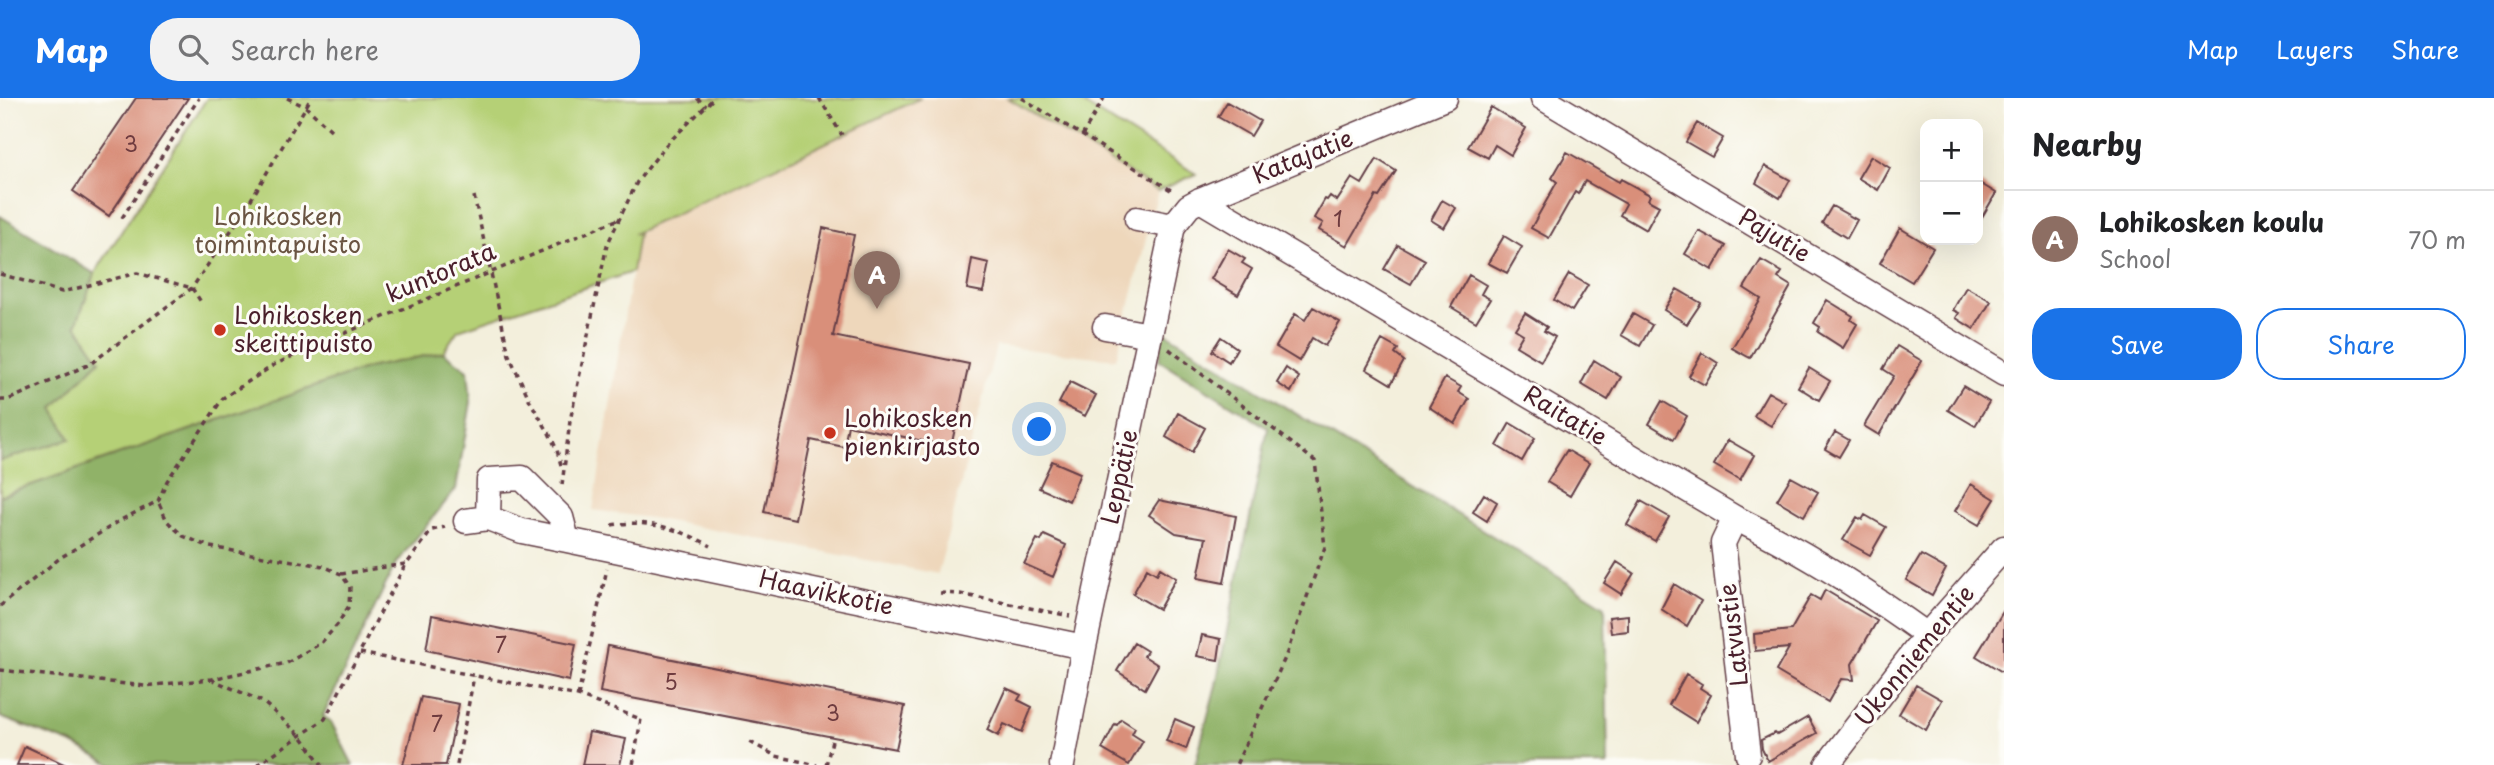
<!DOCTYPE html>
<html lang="en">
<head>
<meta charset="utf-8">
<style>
  :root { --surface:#fff; --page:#f2f2f2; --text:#202124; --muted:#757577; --line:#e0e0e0; --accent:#1a73e8 }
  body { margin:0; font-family:"Playpen Sans",sans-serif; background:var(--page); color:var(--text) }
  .controls { position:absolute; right:21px; top:21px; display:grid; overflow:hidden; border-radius:14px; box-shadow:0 7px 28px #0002 }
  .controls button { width:63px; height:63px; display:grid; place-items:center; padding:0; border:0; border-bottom:2px solid var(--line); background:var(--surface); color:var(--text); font:35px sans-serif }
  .you { position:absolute; left:1040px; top:332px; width:24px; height:24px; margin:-18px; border:5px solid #fff; border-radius:50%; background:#1a73e8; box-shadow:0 0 0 10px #1a73e833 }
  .badge { display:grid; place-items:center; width:46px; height:46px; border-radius:50%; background:var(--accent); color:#fff; font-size:23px; font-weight:700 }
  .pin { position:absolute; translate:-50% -58px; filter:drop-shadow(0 2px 4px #0008) }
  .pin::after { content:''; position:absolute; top:37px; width:24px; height:21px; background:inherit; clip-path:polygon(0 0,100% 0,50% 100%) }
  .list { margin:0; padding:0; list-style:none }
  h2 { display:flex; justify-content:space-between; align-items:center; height:91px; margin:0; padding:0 28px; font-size:30px }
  h2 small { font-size:23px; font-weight:400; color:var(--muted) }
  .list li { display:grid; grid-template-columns:46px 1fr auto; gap:21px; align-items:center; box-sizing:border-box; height:98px; padding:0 28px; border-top:2px solid var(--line) }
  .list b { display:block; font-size:26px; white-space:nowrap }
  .list p { margin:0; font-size:23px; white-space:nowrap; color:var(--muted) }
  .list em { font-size:23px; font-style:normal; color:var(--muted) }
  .actions { display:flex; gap:14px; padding:21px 28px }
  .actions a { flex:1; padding:16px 0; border:2px solid var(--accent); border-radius:28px; text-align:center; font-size:24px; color:var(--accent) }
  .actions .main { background:var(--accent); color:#fff }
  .icon { flex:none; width:38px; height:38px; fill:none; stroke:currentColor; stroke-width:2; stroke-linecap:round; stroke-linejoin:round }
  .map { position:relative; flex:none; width:2004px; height:667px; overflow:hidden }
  header { display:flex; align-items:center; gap:42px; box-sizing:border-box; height:98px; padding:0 35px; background:var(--accent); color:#fff }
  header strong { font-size:33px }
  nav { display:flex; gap:38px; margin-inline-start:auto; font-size:24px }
  .search { width:490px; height:63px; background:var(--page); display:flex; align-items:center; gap:18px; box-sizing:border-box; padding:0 24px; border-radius:28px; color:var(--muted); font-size:26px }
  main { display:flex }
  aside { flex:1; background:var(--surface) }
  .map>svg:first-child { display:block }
  .built { fill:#eed7bb }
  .green { fill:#b5d076; stroke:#807850; stroke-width:2 }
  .forest { fill:#90b267; stroke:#6d6849; stroke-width:2 }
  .building { fill:#d98f7a }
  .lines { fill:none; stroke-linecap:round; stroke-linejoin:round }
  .minor-casing { stroke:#633e46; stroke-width:27 }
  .path { stroke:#633e46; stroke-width:3.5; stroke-dasharray:5 5; stroke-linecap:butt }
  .minor { stroke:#fff; stroke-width:24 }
  .poi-dot { fill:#c8321e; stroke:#fdfcf7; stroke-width:2.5 }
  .labels { text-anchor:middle; stroke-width:6; stroke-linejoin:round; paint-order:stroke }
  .number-label { font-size:21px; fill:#6e3b3f }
  .street-label { font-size:24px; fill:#4a1f2b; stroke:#fdfcf7 }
  .park-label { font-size:24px; fill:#6a5442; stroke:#fdfcf7 }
  .poi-label { font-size:24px; fill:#4a1f2b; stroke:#fdfcf7; text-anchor:start }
</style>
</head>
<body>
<header>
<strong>Map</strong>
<div class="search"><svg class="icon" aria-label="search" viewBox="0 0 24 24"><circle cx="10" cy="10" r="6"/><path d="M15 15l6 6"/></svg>Search here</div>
<nav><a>Map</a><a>Layers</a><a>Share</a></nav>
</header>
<main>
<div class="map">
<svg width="2004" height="667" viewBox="0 0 2004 667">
  <rect width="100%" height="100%" fill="#fdfcf7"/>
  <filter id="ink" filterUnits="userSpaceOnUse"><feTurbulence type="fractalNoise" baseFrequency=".0143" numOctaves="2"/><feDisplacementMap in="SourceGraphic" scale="14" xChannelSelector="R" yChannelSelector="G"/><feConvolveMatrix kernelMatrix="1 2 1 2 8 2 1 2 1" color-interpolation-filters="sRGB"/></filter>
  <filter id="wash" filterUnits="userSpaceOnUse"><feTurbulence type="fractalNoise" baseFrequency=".00686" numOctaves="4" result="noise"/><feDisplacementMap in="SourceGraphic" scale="28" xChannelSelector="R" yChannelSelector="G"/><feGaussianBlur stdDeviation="1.57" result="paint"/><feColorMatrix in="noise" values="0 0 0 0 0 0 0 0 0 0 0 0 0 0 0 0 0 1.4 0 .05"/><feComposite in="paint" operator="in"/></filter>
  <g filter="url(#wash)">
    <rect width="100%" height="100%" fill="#f3efdc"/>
    <!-- built -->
    <path class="built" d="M919 0H1008L1158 93 1116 261 996 248 938 476 658 421 593 412 638 136 679 109Z"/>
    <!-- green -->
    <path class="green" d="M207 0H921L633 136H638L632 174 458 232 443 254 368 270 0 398V362L100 262 76 227 95 175Z
      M1008 0H1074L1196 76 1158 93Z"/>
    <!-- forest -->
    <path class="forest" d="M0 118 95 176 76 227 100 262 53 310 70 341 0 363Z
      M1163 233 1605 508 1608 667H1195L1216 587 1268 330 1159 262Z
      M443 254 468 272 471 304 456 391 396 465 323 618 331 624 353 667H112L73 646 0 619V398L368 270Z"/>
    <g id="blocks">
      <!-- building -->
      <path class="building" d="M136 0H188L109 118 73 93Z
        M1227 4 1260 23 1251 38 1218 19Z
        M1491 9 1526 30 1511 57 1495 47 1488 60 1468 49Z
        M1697 25 1723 40 1712 59 1686 44Z
        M1567 54 1619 84 1621 81 1650 97 1648 102 1659 108 1646 132 1620 117 1626 106 1585 83 1578 96 1575 94 1549 140 1531 130 1557 84 1552 80Z
        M1871 58 1890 70 1878 92 1858 80Z
        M1377 61 1396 73 1379 99 1376 98 1347 148 1319 132 1323 125 1314 120 1325 101 1327 102 1330 98 1337 103 1352 80 1362 86Z
        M1765 68 1790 82 1780 100 1756 85Z
        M1978 84 1996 95 1978 126Z
        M1442 102 1456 110 1444 130 1431 122Z
        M1832 108 1857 122 1847 140 1822 125Z
        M823 130 854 137 833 238 969 266 951 349 848 327 844 349 811 342 795 421 764 414Z
        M1900 130 1933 150 1912 184 1880 165Z
        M1699 133 1726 148 1712 172 1685 156Z
        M1504 138 1522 149 1507 175 1488 165Z
        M1398 147 1425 162 1411 186 1384 171Z
        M1228 151 1245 161 1242 165 1252 171 1238 197 1211 181Z
        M972 161 989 165 983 194 967 191Z
        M1761 162 1782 174 1778 180 1791 188 1750 260 1732 250 1761 201 1744 190Z
        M1569 176 1588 187 1572 213 1554 202Z
        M1469 177 1486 187 1481 196 1490 201 1476 224 1451 209Z
        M1966 189 1991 203 1974 231 1956 220 1959 215 1953 212Z
        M1677 191 1701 205 1687 226 1664 212Z
        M1827 202 1853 218 1851 222 1857 226 1843 250 1818 234 1820 229 1814 225Z
        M1313 209 1340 224 1325 248 1312 240 1299 263 1276 249 1295 216 1305 222Z
        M1525 215 1547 229 1544 233 1555 239 1541 263 1516 248 1523 236 1515 231Z
        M1633 216 1652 227 1640 248 1621 237Z
        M1221 239 1237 250 1229 264 1212 253Z
        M1382 242 1398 251 1395 256 1404 263 1391 286 1366 271Z
        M1897 248 1922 263 1879 337 1864 328 1894 278 1883 271Z
        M1702 255 1718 265 1705 287 1689 278Z
        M1594 262 1621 279 1608 302 1581 286Z
        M1286 270 1299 279 1291 294 1277 285Z
        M1809 270 1830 283 1819 302 1798 289Z
        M1445 280 1461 289 1458 294 1469 301 1455 326 1429 309Z
        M1070 284 1096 297 1085 318 1059 305Z
        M1963 288 1989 304 1975 328 1948 312Z
        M1768 294 1785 304 1771 328 1754 318Z
        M1662 303 1687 318 1674 341 1649 326Z
        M1178 315 1205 330 1192 354 1166 339Z
        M1510 325 1535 340 1522 363 1497 348Z
        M1835 334 1849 342 1839 359 1825 351Z
        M1728 342 1754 357 1740 382 1714 367Z
        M1567 352 1589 365 1570 398 1547 384Z
        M1052 363 1080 375 1069 403 1039 390Z
        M1791 379 1818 394 1804 418 1777 402Z
        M1971 386 1995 401 1979 427 1955 413Z
        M1484 396 1497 404 1487 423 1473 414Z
        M1159 402 1236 418 1224 485 1198 480 1206 440 1176 435 1149 417Z
        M1641 403 1669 419 1655 443 1627 427Z
        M1865 417 1886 429 1870 457 1843 442 1857 419 1862 422Z
        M1044 437 1066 447 1053 479 1024 466 1037 441 1041 443Z
        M1921 457 1946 471 1932 497 1906 482Z
        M1617 464 1634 475 1621 496 1604 485Z
        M1147 470 1157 476 1160 470 1176 480 1159 511 1133 496Z
        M1674 486 1701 503 1687 528 1661 511Z
        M1825 492 1877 523 1852 566 1854 582 1841 581 1828 604 1776 573 1789 550 1755 553 1754 536 1791 532 1811 497 1820 502Z
        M2004 512V575L1976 558Z
        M432 517 576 546 569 583 426 552Z
        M1628 517V533L1611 535 1609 519Z
        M1202 537 1221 541 1218 562 1197 558Z
        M1134 545 1147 553 1144 558 1158 567 1145 591 1117 573Z
        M608 548 905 608 896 651 600 594Z
        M1686 576 1702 586 1700 590 1711 597 1696 624 1669 607Z
        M1916 587 1942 602 1926 632 1899 616Z
        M1006 590 1021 597 1018 602 1032 609 1022 634 1004 626 998 638 987 632Z
        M421 599 459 606 446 667H403Z
        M1808 619 1817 635 1768 663 1762 651 1761 642 1775 635 1777 637Z
        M1121 621 1135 630 1132 636 1143 643 1129 667 1102 651 1115 626 1117 627Z
        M1175 621 1194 629 1186 651 1166 643Z
        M589 634 626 641 620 667H582Z
        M25 648 66 667H17Z"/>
    </g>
  </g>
  <g filter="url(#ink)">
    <use href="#blocks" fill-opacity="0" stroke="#633e46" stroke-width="2"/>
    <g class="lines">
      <defs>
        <path id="minor" d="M1543 0 2004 276
          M1200 102 1735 420C1803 453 1866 493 1927 537
          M1137 121 1173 128
          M1105 229 1150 237
          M1735 420 1723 445 1748 657
          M466 423 488 420
          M567 442 522 433 488 420 489 382 522 380 561 419 567 442 1084 549
          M1062 667 1084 549 1173 128 1189 108 1200 102 1445 0
          M1827 667 1927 537 2004 450"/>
      </defs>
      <!-- minor casing -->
      <use href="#minor" class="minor-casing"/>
      <!-- path -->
      <path class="path" d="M287 0 306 9 332 33
        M697 0 706 8
        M819 0 842 37
        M1022 0 1174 94
        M1082 38 1104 0
        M474 98 509 257 531 305 549 335 557 352 562 371
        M122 120 199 0
        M0 176 62 194 137 175 192 190
        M192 190 201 204
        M1169 251 1315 363 1325 449 1285 560 1236 667
        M0 302H8L90 266 192 190 243 115 311 0
        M562 387 570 323 607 147 637 84 666 47 714 0
        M612 427C647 421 680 431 711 448
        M341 476 405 466
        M940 495 960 496 1070 518
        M0 508 60 460 121 422 158 403 167 383 223 300 274 267 314 248 619 121
        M360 555 578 598 641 621 633 667
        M0 572 145 588 212 581 287 565 321 545 337 527 349 508 350 489 341 476 323 468 210 449 183 438 167 423 158 403
        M211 581 263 604 301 638 322 667
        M578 598 607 471
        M750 644 776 658 817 667
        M257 667 325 621 403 471 432 432 445 429
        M457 667 474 578
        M826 667 832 643"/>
      <!-- minor -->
      <use href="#minor" class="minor"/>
    </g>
  </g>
  <!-- markers -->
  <g class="poi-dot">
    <circle cx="220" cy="232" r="7"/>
    <circle cx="830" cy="335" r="7"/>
  </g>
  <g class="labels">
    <!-- number labels -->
    <g class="number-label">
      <text x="131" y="54">3</text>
      <text x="1338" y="129">1</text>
      <text x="501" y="555">7</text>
      <text x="671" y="592">5</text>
      <text x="833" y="623">3</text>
      <text x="437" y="634">7</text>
    </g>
    <!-- street labels -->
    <g class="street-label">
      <text transform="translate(1303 59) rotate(-22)" y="8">Katajatie</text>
      <text transform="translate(1774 138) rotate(31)" y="8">Pajutie</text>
      <text transform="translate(441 175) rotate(-23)" y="8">kuntorata</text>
      <text transform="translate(1565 318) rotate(31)" y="8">Raitatie</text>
      <text transform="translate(1120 379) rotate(-78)" y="8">Leppätie</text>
      <text transform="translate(826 495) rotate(12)" y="8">Haavikkotie</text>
      <text transform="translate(1734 537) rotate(-97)" y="8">Latvustie</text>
      <text transform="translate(1915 558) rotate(-51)" y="8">Ukonniementie</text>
    </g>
    <!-- park labels -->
    <g class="park-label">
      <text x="278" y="127">Lohikosken<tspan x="278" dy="28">toimintapuisto</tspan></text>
    </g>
    <!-- poi labels -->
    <g class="poi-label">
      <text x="234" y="226">Lohikosken<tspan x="234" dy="28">skeittipuisto</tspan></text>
      <text x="844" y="329">Lohikosken<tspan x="844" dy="28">pienkirjasto</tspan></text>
    </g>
  </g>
</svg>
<div class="controls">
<button>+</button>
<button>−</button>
</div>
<div class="you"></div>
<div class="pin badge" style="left:877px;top:211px;background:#8d6e63">A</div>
</div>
<aside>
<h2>Nearby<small></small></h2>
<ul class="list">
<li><span class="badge" style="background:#8d6e63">A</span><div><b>Lohikosken koulu</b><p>School</p></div><em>70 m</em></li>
</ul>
<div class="actions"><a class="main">Save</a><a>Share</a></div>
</aside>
</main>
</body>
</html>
